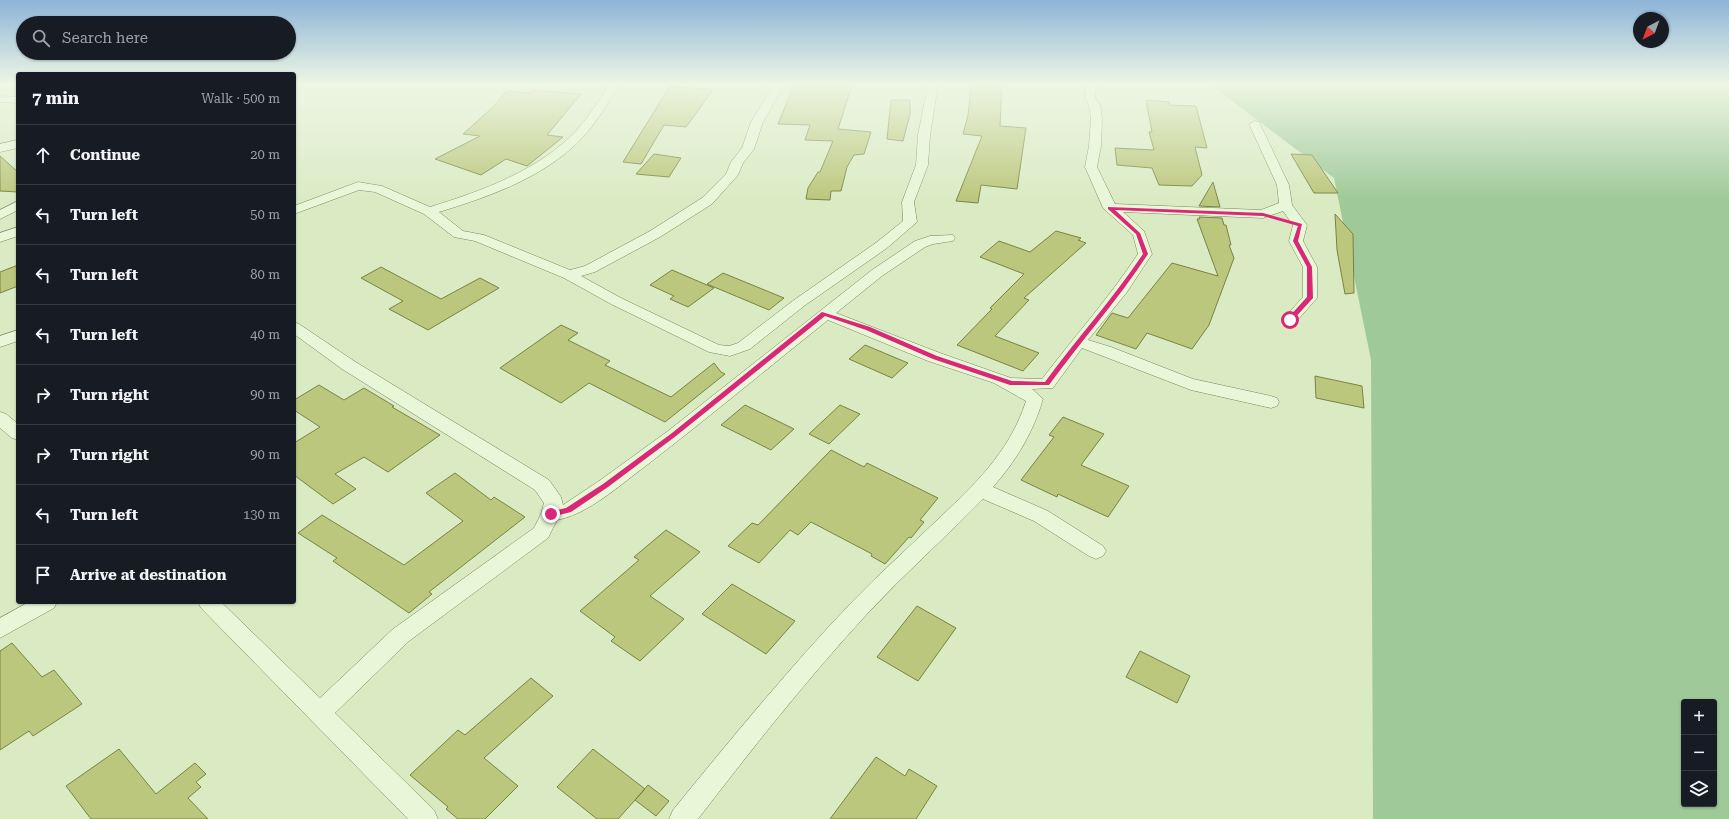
<!DOCTYPE html>
<html lang="en">
<head>
<meta charset="utf-8">
<style>
  :root { --surface:#171b24; --page:#242831; --text:#f1f3f6; --muted:#9ea1a6; --line:#363941 }
  body { margin:0; font-family:"Roboto Serif",serif; background:var(--page); color:var(--text) }
  .controls { position:absolute; right:12px; bottom:12px; display:grid; overflow:hidden; border-radius:4px; box-shadow:0 1px 3px #0004 }
  .controls button { width:36px; height:36px; display:grid; place-items:center; padding:0; border:0; border-bottom:1px solid var(--line); background:var(--surface); color:var(--text); font:20px sans-serif }
  .compass { position:absolute; left:1633px; top:12px; width:36px; height:36px; border-radius:50%; background:var(--surface); box-shadow:0 1px 3px #0004; rotate:221deg }
  .stop { position:absolute; width:12px; height:12px; margin:-9px; border:3px solid #db2777; border-radius:50%; background:#fff }
  .stop.end { background:#db2777; border-color:#fff; box-shadow:0 1px 4px #0008 }
  .list { margin:0; padding:0; list-style:none }
  h2 { display:flex; justify-content:space-between; align-items:center; height:52px; margin:0; padding:0 16px; font-size:17px }
  h2 small { font-size:13px; font-weight:400; color:var(--muted) }
  .list li { display:grid; grid-template-columns:26px 1fr auto; gap:12px; align-items:center; box-sizing:border-box; height:60px; padding:0 16px; border-top:1px solid var(--line) }
  .list b { display:block; font-size:15px; white-space:nowrap }
  .list em { font-size:13px; font-style:normal; color:var(--muted) }
  .icon { flex:none; width:22px; height:22px; fill:none; stroke:currentColor; stroke-width:2; stroke-linecap:round; stroke-linejoin:round }
  .map { position:relative; flex:none; width:1729px; height:819px; overflow:hidden }
  .search { position:absolute; background:var(--surface); box-shadow:0 1px 3px #0004; left:16px; top:16px; width:280px; height:44px; display:flex; align-items:center; gap:10px; box-sizing:border-box; padding:0 14px; border-radius:22px; color:var(--muted); font-size:15px }
  .panel { position:absolute; background:var(--surface); box-shadow:0 1px 3px #0004; left:16px; top:72px; width:280px; height:532px; border-radius:4px }
  .map>svg:first-child { display:block }
  .green { fill:#9fc999; fill-rule:evenodd }
  .building { fill:#bbc77c; stroke:#798343 }
  .lines { fill:none; stroke-linecap:round; stroke-linejoin:round }
  .minor-casing { stroke:#79855c; stroke-width:1 }
  .minor { fill:#e8f7d7; fill-rule:evenodd }
  .route { fill:#db2777 }
</style>
</head>
<body>
<div class="map">
<svg width="1729" height="819" viewBox="0 0 1729 819">
  <rect width="100%" height="100%" fill="#daebc4"/>
  <!-- green -->
  <path class="green" d="M1211 85H1729V819H1373L1371 360 1334 178ZM1684 702H1714V804H1684Z"/>
  <!-- building -->
  <path class="building" d="M794 85H852L838 129 871 132 864 154 854 155 847 167 841 191H831L830 200 806 199 808 188 818 172H820L833 141 805 140 810 125 778 124Z
    M971 85H1002L1000 126 1026 128 1017 189 981 185 978 203 956 201 982 136 963 134 968 115Z
    M670 86 713 90 686 127 664 125 641 164 623 162Z
    M532 90 581 94 547 135 563 137 527 166 506 159 481 175 435 159 480 136 463 134 492 108 507 91 529 93Z
    M891 100H910V114L903 141 887 139Z
    M1146 100 1169 102 1170 105 1196 106 1207 148 1195 147 1202 175 1192 186 1159 185 1152 168 1117 165 1115 148 1154 150 1149 132H1152Z
    M654 154 681 158 669 177 636 174Z
    M1291 154 1312 155 1338 193H1314Z
    M0 156 18 172V192L0 191Z
    M1213 182 1220 207 1199 206Z
    M1335 214 1353 234 1354 293 1345 294 1337 250Z
    M1199 217 1222 218 1224 225H1226L1231 245H1229L1234 258 1209 325 1192 349 1147 333 1136 349 1096 335 1112 313 1128 318 1172 263 1218 276 1197 219H1200Z
    M1056 231 1081 238 1078 240 1086 243 1024 298 1029 300 995 336 1039 353 1023 371 957 345 992 309 990 308 1024 274 980 257 999 241 1030 252Z
    M18 265V286L0 293V272Z
    M381 267 441 299 480 278 499 288 428 330 389 309 403 301 361 278Z
    M672 270 714 288 688 307 670 299 674 296 650 285Z
    M723 273 745 282 784 298 769 310 707 284Z
    M561 325 578 333 568 340 610 361 605 365 671 397 714 363 721 372 725 374 665 422 589 383 561 403 500 368Z
    M865 345 908 363 892 378 849 359Z
    M1315 376 1362 386 1364 408 1316 398Z
    M319 385 344 400 364 388 394 406 392 407 440 435 388 472 364 457 335 474 356 489 333 504 294 475V443L320 427 294 410V400Z
    M745 405 794 429 771 450 721 425Z
    M840 405 860 414 829 444 809 434Z
    M1063 417 1104 434 1081 465 1129 486 1108 517 1058 494 1057 497 1021 480 1054 437 1049 435Z
    M831 450 864 467 867 463 938 498 920 520 924 522 911 538 909 537 885 564 871 556 872 554 811 522 798 535 790 530 759 563 728 546 752 523 758 525Z
    M455 473 491 500 494 497 525 517 429 592 432 594 409 613 333 561 337 558 298 533 322 515 404 565 463 521 426 493Z
    M666 530 700 552 650 596 684 619 640 661 611 641 615 637 580 611 639 560 634 557Z
    M732 584 795 621 766 654 702 614Z
    M917 606 956 628 918 681 877 657Z
    M12 643 42 677 54 670 82 704 33 736 29 731 0 750V651Z
    M1140 651 1190 676 1177 703 1126 677Z
    M531 678 553 696 484 758 518 786 485 819H458L446 809 448 807 410 775 458 730 465 735Z
    M119 749 156 794 195 763 206 774 196 782 201 787 188 798 208 819H91L66 786Z
    M593 749 645 789 618 819H597L557 787Z
    M876 757 905 776 909 769 937 786 916 819H830Z
    M648 785 669 801 656 816 635 800Z"/>
  <g class="lines">
    <defs>
      <path id="minor" d="M609 85H619C608 103 598 120 584 136 546 177 491 196 439 212L463 231 484 235 570 270 585 266 650 231 702 198 726 174 731 162 742 148 751 122 774 85H784L763 122 754 149 743 163 738 175 712 204 660 237 595 272 581 276 621 298 719 345 729 346 738 343 794 300 877 242 903 221 902 202 916 165 918 135 928 85H938L930 135 928 165 914 202 917 222 887 248 804 306 750 349 730 356 709 352 611 304 564 278 475 241 454 237 424 214 375 192 359 190 294 214V206L358 182 382 186 430 207C482 191 538 171 577 130 589 116 599 101 609 85Z
        M1086 85H1096L1095 98 1100 105 1102 119 1101 146 1097 167 1115 204 1261 210 1279 203 1277 185 1249 124 1255 121 1259 122 1289 185 1292 205 1307 225 1303 241 1317 267V298L1295 323H1285L1282 320 1285 317 1303 297V267L1289 241 1293 225 1283 211 1263 218 1123 212 1144 231 1152 254 1127 292 1088 340 1111 347 1193 379 1271 396 1277 398 1279 402 1277 406 1271 408 1191 390 1082 348 1053 388 1032 389 1043 399C1033 433 1016 461 993 487L1048 511 1103 546 1106 551 1103 556 1096 559 1089 556 1034 521 983 499C945 538 904 574 867 614 807 679 752 749 698 819H669L673 810C731 739 789 668 852 602 878 575 906 550 933 524 972 487 1009 454 1026 401L994 383 928 361 828 320C768 368 708 418 647 465 621 484 589 514 557 520L548 538 409 641 335 713 434 810 438 819H408L201 608 198 602H221L320 698 393 629 534 528 541 514 544 503 535 490 342 369 294 334V322L299 324 354 361 549 480 561 497 563 505 599 481 668 431 872 270 915 241 930 236 953 235 955 238 953 241 933 244 925 247 882 276 836 313 940 353 1011 378 1042 379C1074 337 1109 298 1138 254L1133 235 1103 208 1085 167 1089 146 1091 119 1089 105 1085 98Z
        M0 96 18 97V103L0 102Z
        M18 140V148L0 152V144Z
        M18 201V210L0 219V210Z
        M18 227V236L0 242V233Z
        M18 330V341L0 347V336Z
        M0 412 6 414 18 424V440L12 438 0 428Z
        M29 602H57L54 608 0 638V618Z"/>
    </defs>
    <!-- minor casing -->
    <use href="#minor" class="minor-casing"/>
    <!-- minor -->
    <use href="#minor" class="minor"/>
  </g>
  <!-- sky -->
  <linearGradient id="sky" x2="0" y2="1"><stop stop-color="#8db4d8"/><stop offset="0.42" stop-color="#eef6e4"/><stop offset="1" stop-color="#eef6e4" stop-opacity="0"/></linearGradient>
  <rect width="1729" height="200" fill="url(#sky)"/>
  <!-- route -->
  <path class="route" d="M1108 207 1263 213 1302 224 1298 241 1312 267 1313 298 1292 321H1288V318L1307 297V267L1293 241 1298 226 1263 216 1115 210 1140 233 1148 254C1118 300 1081 341 1049 385H1010L933 359 866 330 825 316 676 436 608 487 571 512 551 517 547 514 548 512 566 508 603 484 672 433 822 312 870 327 937 356 1012 381 1045 382C1077 338 1113 299 1143 254L1136 234 1108 209Z"/>
</svg>
<div class="controls">
<button>+</button>
<button>−</button>
<button><svg class="icon" aria-label="layers" viewBox="0 0 24 24"><path d="M12 4l9 5-9 5-9-5zM3 14l9 5 9-5"/></svg></button>
</div>
<svg class="compass" viewBox="-18 -18 36 36"><path d="M0-13l5 13h-10z" fill="#e53935"/><path d="M0 13l5-13h-10z" fill="#9ea1a6"/></svg>
<div class="stop" style="left:1290px;top:320px"></div>
<div class="stop end" style="left:551px;top:514px"></div>
<div class="search"><svg class="icon" aria-label="search" viewBox="0 0 24 24"><circle cx="10" cy="10" r="6"/><path d="M15 15l6 6"/></svg>Search here</div>
<section class="panel">
<h2>7 min<small>Walk · 500 m</small></h2>
<ul class="list">
<li><svg class="icon" aria-label="ahead" viewBox="0 0 24 24"><path d="M12 20V5M6 11l6-6 6 6"/></svg><div><b>Continue</b></div><em>20 m</em></li>
<li><svg class="icon" aria-label="left" viewBox="0 0 24 24"><path d="M17 20v-9H6M10 6l-5 5 5 5"/></svg><div><b>Turn left</b></div><em>50 m</em></li>
<li><svg class="icon" aria-label="left" viewBox="0 0 24 24"><path d="M17 20v-9H6M10 6l-5 5 5 5"/></svg><div><b>Turn left</b></div><em>80 m</em></li>
<li><svg class="icon" aria-label="left" viewBox="0 0 24 24"><path d="M17 20v-9H6M10 6l-5 5 5 5"/></svg><div><b>Turn left</b></div><em>40 m</em></li>
<li><svg class="icon" aria-label="right" viewBox="0 0 24 24"><path d="M7 20v-9h11M14 6l5 5-5 5"/></svg><div><b>Turn right</b></div><em>90 m</em></li>
<li><svg class="icon" aria-label="right" viewBox="0 0 24 24"><path d="M7 20v-9h11M14 6l5 5-5 5"/></svg><div><b>Turn right</b></div><em>90 m</em></li>
<li><svg class="icon" aria-label="left" viewBox="0 0 24 24"><path d="M17 20v-9H6M10 6l-5 5 5 5"/></svg><div><b>Turn left</b></div><em>130 m</em></li>
<li><svg class="icon" aria-label="arrive" viewBox="0 0 24 24"><path d="M6 21V4h12l-3 4 3 4H6"/></svg><div><b>Arrive at destination</b></div></li>
</ul>
</section>
</div>
</body>
</html>
